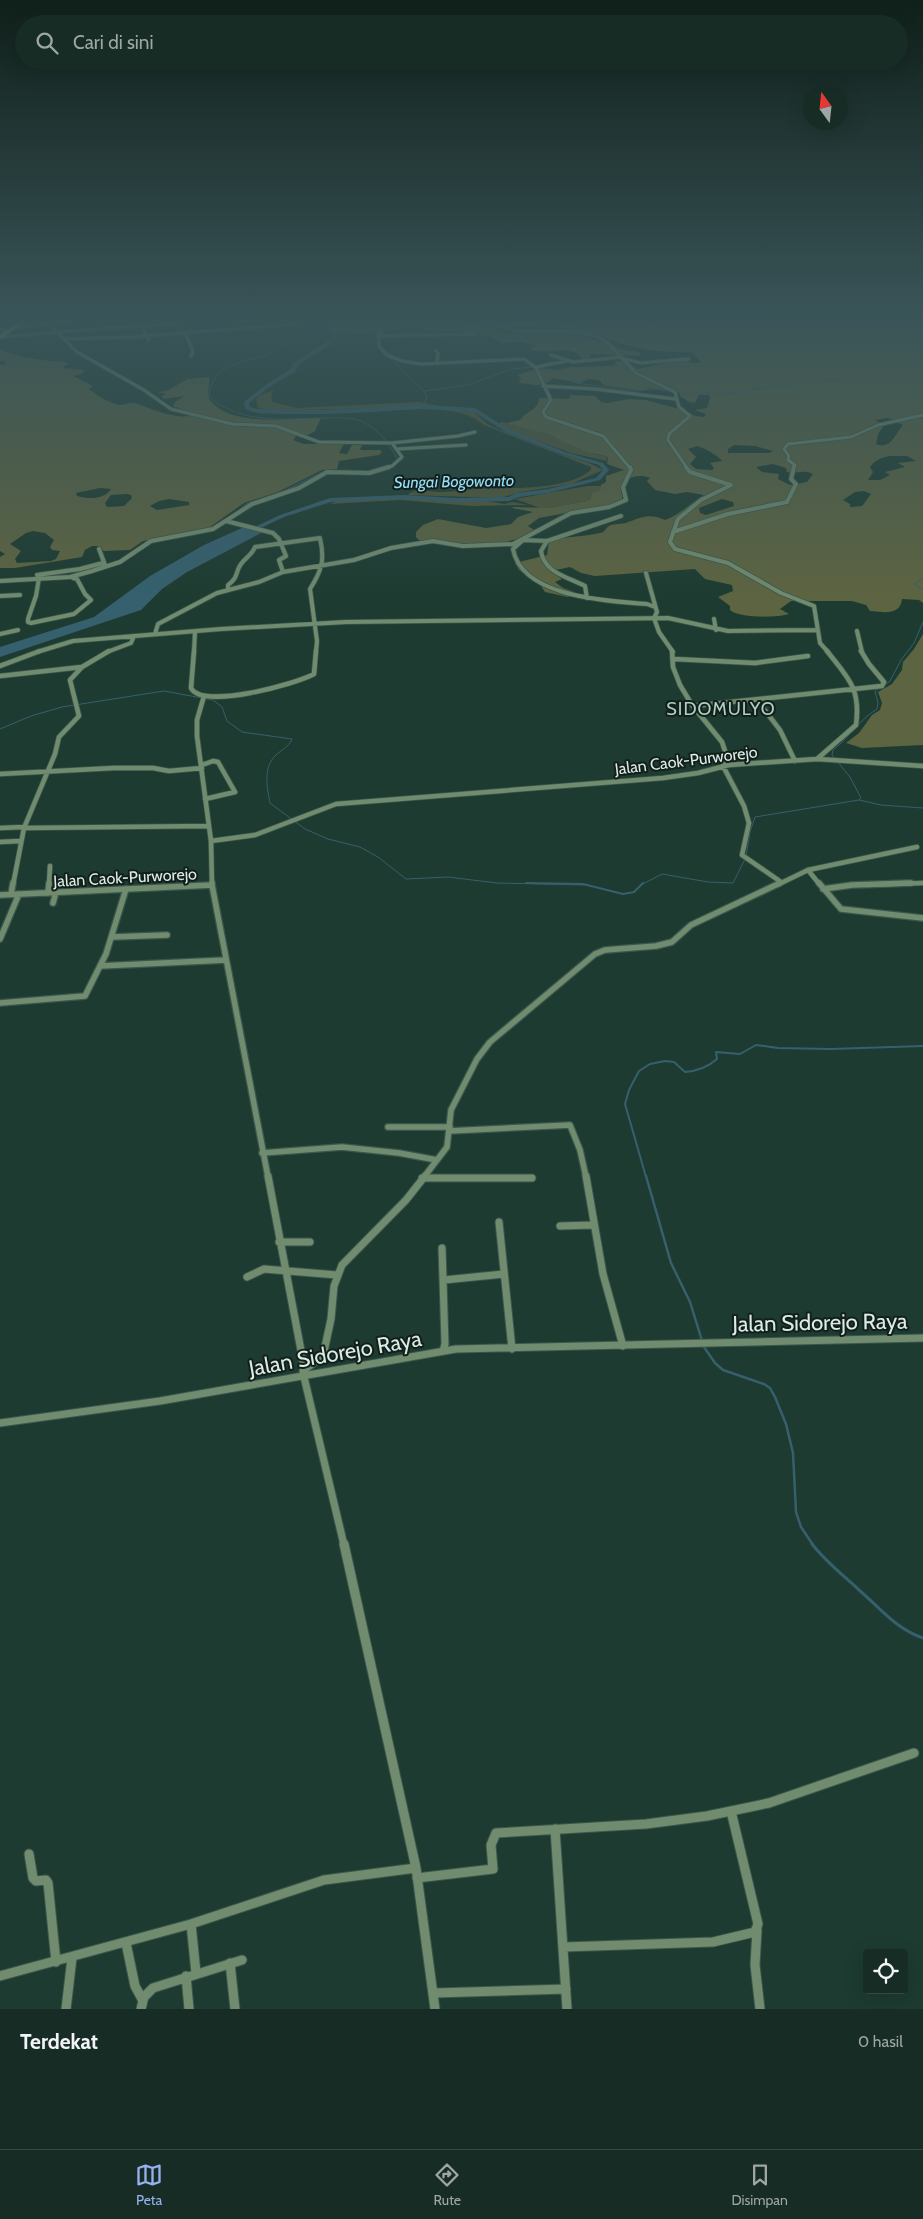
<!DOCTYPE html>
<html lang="id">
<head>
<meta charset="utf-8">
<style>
  :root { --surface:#162c24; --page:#233831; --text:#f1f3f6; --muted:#9ea7a6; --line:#354841; --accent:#95b2f1 }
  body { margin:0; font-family:Cabin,sans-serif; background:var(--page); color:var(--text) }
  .controls { position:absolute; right:15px; bottom:15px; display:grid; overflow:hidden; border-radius:5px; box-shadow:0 5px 20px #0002 }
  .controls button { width:45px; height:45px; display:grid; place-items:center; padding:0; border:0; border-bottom:1px solid var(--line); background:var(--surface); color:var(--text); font:25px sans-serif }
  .compass { position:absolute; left:803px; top:85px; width:45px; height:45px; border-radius:50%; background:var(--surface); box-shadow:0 5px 20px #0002; rotate:345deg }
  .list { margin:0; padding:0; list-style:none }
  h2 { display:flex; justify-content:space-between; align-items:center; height:65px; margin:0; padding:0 20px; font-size:21px }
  h2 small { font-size:16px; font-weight:400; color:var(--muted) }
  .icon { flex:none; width:28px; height:28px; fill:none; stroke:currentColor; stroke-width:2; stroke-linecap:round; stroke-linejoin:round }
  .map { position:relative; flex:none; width:923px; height:2009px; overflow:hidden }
  .search { position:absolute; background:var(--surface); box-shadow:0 5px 20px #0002; left:15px; right:15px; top:15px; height:55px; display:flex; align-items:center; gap:12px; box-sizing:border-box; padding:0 18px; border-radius:28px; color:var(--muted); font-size:19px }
  .sheet { height:140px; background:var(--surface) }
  nav { display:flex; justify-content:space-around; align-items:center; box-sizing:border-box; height:70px; border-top:1px solid var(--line); background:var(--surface); font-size:14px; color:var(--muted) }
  nav a { display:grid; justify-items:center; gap:2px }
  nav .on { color:var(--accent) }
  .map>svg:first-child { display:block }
  .green { fill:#515737 }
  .forest { fill:#5d6441; fill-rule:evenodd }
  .water { fill:#36606e }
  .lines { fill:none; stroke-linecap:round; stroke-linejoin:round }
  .stream-far3 { stroke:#36606e; stroke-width:1 }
  .stream-far2 { stroke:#36606e; stroke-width:2 }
  .stream-far1 { stroke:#36606e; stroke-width:2.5 }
  .stream { stroke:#36606e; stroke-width:3 }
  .river { fill:#36606e; fill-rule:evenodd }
  .minor-far5-casing { stroke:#3b574d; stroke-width:4.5 }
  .minor-far4-casing { stroke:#3b574d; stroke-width:5.5 }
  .minor-far3-casing { stroke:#3b574d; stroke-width:6 }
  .minor-far2-casing { stroke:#3b574d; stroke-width:8 }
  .minor-far1-casing { stroke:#3b574d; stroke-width:9 }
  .minor-casing { stroke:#3b574d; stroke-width:11 }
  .major-casing { stroke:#3b574d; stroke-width:5 }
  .minor-far5 { stroke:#718b6f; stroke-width:3 }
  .minor-far4 { stroke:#718b6f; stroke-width:4 }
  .minor-far3 { stroke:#718b6f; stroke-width:4.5 }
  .minor-far2 { stroke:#718b6f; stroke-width:5.5 }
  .minor-far1 { stroke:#718b6f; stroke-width:7 }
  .minor { stroke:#718b6f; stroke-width:9 }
  .major { stroke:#ace2a9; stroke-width:4 }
  .labels { text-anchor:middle; stroke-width:4; stroke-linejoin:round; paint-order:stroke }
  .far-water-label { font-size:16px; font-style:italic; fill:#95e0fa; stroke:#121f1a }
  .far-street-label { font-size:16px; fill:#dbece5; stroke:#121f1a }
  .far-quarter-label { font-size:18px; letter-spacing:1px; fill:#aed0c3; stroke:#121f1a }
  .near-street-label { font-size:22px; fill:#dbece5; stroke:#121f1a }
</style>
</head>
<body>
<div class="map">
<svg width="923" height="2009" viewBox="0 0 923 2009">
  <rect width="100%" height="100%" fill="#1d3b30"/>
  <!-- green -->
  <path class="green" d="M271 391H273L271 398 273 402 297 408 419 402 439 406 268 411 258 407 256 399 260 395Z
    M418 408 474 412 486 423 493 427 560 454 587 462 603 470 571 484 521 492 500 498 408 495C415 487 429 492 440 492 451 492 463 490 475 489 509 487 564 492 591 470V467L484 425C451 396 376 416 335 413Z
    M501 422C506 422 546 432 551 434 568 443 586 454 606 456L607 461 571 453 507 430 504 426 499 425Z
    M587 486H601L600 490 587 501 548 508H540L515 499Z
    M402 498 445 501 481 500 504 504 513 502 528 505 472 506 400 500 330 504 339 500Z"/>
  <!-- forest -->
  <path class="forest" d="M332 321H461L469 323 558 321 571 324 581 321H655L652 322 654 325 662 326 669 325 666 322 655 321H923V603L919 600 902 599C900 616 884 612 870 611L866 605 852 601H791L780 609 789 614C778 618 737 618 730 610V606L718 597 733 591 732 585 705 579 695 569 595 576 581 573 570 567 551 571 562 579 555 582 563 588 574 592 568 597 545 592 541 586 519 570 515 563 547 555 549 541C567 536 582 537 600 533 605 532 605 529 609 526 614 523 622 525 628 522 643 517 649 513 665 520 680 515 690 503 704 495L687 492 675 494 655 490 647 481 650 478C642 474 624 476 621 487 620 491 623 495 622 499L619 503 539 518 528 526 534 530 521 538 501 543H455L419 540 416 537V532L423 525 438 519 486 528 511 524 518 517 533 512 512 508 513 507 548 508 587 501 591 498 592 493 600 490 601 485 606 482V476L624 470 607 464 608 458 606 456 587 452 564 442 552 435 506 423 520 420C526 411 539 410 539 398 550 397 560 400 571 398L569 395 595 396 601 402 607 403 629 399 646 400 687 411 695 416 704 417 706 414 695 410 707 408 710 398 709 395H699L695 403 689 402 680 396 679 392 650 388 642 391 603 385 599 380 588 379 580 383 553 378C541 389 535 384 519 383L521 378 517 375 539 368 555 370 570 367 611 366 616 364 615 361C625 360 631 363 637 369 652 366 666 362 681 361 689 360 693 365 701 362L692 352C671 353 651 351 630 346 615 343 601 333 585 336L624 350 640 352 641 356 590 354 591 359H583C569 342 549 356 532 350L531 348 537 346 520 342 503 343 491 337 470 332 427 330 417 327 379 331 372 335 334 331ZM502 322 509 327 526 325 541 327V330L518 334 496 331 495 329 484 324ZM888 418 903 425C895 434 891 450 876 444L878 434 884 425 875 420ZM734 445 755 446 773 451 769 453H728V449ZM697 446C704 448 718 455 722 461L710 463 714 468 712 470 696 469 690 464 696 457 688 449ZM890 456H907L916 461 898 463 905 467 885 472 890 475 880 480H868L873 472 870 467C875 460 882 457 890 456ZM773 464 786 468 787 472C796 474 804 469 813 474L807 482 790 485 778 479 779 474 762 472 756 467ZM864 491 871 494 862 506 850 507V504L843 500 855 492ZM722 499 733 502 734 506 706 515 700 513 699 508Z
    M0 349C15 357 33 358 50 361 58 363 60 359 69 364L63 366 64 368 84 370 83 373 73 376 93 386 89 389C96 395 111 404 120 405 125 405 130 402 135 403 151 408 178 422 195 414L173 406 175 402 185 396 163 399 162 396 166 394 158 392 166 391 188 379 209 377C210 385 207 391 209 399 230 428 290 418 321 418L315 431 304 437 297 435 293 440 304 444H344L339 453 347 454 352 445H362L360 450H380L382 452 379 455 339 461 337 469 322 470 278 492 244 503 210 527 202 530 143 541 130 550 104 551 97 546H92L85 550 82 557 15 568H0V557L5 554 0 551V365H4L6 361H0ZM100 488 111 489C104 500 88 499 77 496L76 493ZM127 494 131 495 132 498 124 506 107 507 105 503 111 495ZM169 499 189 502V505L157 510 150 506 159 501ZM33 531 45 533 54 540 50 547 52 550 60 551 56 559 51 561 17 563 15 559 21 551 10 544 26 533Z
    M923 634V745L862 748 846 743 859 733 872 715 880 710 882 703 878 692 892 684 902 670 903 662 914 649Z"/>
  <!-- water -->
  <path class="water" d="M244 527 263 532 187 572 162 589 141 610 0 657V647L94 617 150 576 204 545Z"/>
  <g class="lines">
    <!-- stream-far3 -->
    <path class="stream-far3" d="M294 321V337C287 343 280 349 271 353 245 364 212 361 209 397 246 426 283 418 327 418 338 418 351 417 361 421 378 428 390 445 398 460
      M388 356 424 391
      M538 368 559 371 576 383 635 391 656 389 685 394 732 393 781 385 844 379
      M423 407 427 397 424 391 468 385 511 369 533 367
      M284 491 324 471H336
      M240 509 246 504 272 495
      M129 554 148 541
      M923 578 914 584 923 590
      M0 579 73 575
      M884 686 890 681 901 660 914 643 923 622
      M0 729 31 716 62 707 164 691 213 700 222 707 227 721 242 732 292 739C288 748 282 749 275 756 263 768 267 788 270 803L305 829 328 839 360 847 378 857 406 879 448 877 497 883 585 885
      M859 800 881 805 923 808
      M641 885 662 874 708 882 733 883 746 857 750 832 755 817 859 800 861 798 850 777 832 755 833 750C849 738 860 719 877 709L878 703 875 691 880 688"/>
    <!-- stream-far2 -->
    <path class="stream-far2" d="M526 883 583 884 623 894 634 892 643 883
      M646 1177 625 1104 629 1090 639 1071 650 1064 665 1061 674 1062 685 1072C697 1071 708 1067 717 1059L716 1052 740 1054 756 1045 778 1048 831 1049 923 1046"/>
    <!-- stream-far1 -->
    <path class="stream-far1" d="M646 1176 671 1263 690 1302 704 1347 715 1363 723 1370 764 1384 770 1388 775 1397 786 1424 793 1453 796 1512 801 1527 813 1545"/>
    <!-- stream -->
    <path class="stream" d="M812 1544C826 1562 843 1575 859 1590 880 1608 896 1629 923 1638"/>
    <!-- river -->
    <path class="river" d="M322 321H327L338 334 337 340 298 365 296 371 271 386 249 403 250 407 257 409 279 410H323L423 405 475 408 510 430 565 452 603 463 609 470 600 480 548 493 519 497 509 501 457 502 404 499 331 502 284 517 248 534H244V532L280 515 330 498 404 495 457 498 508 497 517 493 548 489 596 478 603 470 599 465 561 454 506 432 474 412 423 409 323 414H279L257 413 245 409 244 402 267 384 291 369 293 363 333 338V335Z"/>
    <defs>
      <path id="minor-far5" d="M386 321 389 325 379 334V346L387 355 402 361 421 364 524 359 536 368 551 400 543 412 546 417 603 436 630 468
        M486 321 516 331H573L596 336 608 343 636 373 675 392 679 407 690 416 669 434 668 440 687 468
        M49 324 77 352 144 390 171 409 232 424 276 426 319 442 392 443 402 457 392 466 385 468
        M144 324 143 329 149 340
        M144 326 180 323
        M14 328 74 321
        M0 330 9 331
        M185 332 193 352 191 356
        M377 336 474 334
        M0 337 144 325
        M66 339 132 337 299 324 297 321
        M436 351 438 353 437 364
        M551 355 573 362 622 357
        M626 359 640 363 689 359
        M536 367 567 361
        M543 386 595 389 675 399
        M392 443 458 436 475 432
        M397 449 466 445
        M793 468 795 465 788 460 789 456 784 449 788 444 851 437 878 425 923 415"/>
      <path id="minor-far4" d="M686 467 690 472 731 485 701 500 678 519 670 542 675 549 728 563 781 593 814 606 820 643 828 652
        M621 516 547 541 523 540 513 549C522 598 609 601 647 604L655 607
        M226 521 273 533 279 539 286 556 279 560 283 572 354 560 391 548 433 541 463 546 513 544 571 513 609 507 626 500 623 487 631 470 630 467
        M673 532 728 514 787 502 796 484 791 479 794 467
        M547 541 541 551C544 573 568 577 585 586L587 598
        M99 549 105 565
        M646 573 657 612 654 618 659 632 673 652
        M37 575 80 569 103 563
        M39 578 36 596 28 619V622L31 623 74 614 91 600 85 594 77 579 73 578
        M0 581 70 577 92 571 120 562 151 541 213 529 252 504 299 488 327 472 369 473 389 467
        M228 589V585C239 577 235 572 241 564 246 557 252 555 255 547L320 538C325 560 322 570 310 589L317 641 316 652
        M0 596 20 595
        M714 619 716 630
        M857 631 862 652
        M0 634 18 630
        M155 634 158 624 217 593 259 582 283 572
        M37 652 73 641 221 629 346 622 668 618 728 631 817 630
        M107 652 131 643 134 636
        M194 652 195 632"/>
      <path id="minor-far3" d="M194 651 191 688C202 710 296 684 314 674L316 651
        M672 651 673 667 680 685 692 705 722 742 726 754 723 766 744 806 749 823 742 855 781 882
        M674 659 755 663 808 656
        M0 666 40 651
        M0 676 82 667
        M204 696 197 720V736L211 841
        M757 700 780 730 795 761
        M693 706 882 686 884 682 869 664 861 651
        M817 759 923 766
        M202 765 213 761 218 762 235 792 205 799
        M0 774 114 768H153L169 771 202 768
        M0 828 24 827
        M24 828 208 826
        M0 842 20 841
        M808 870 820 885
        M13 885 24 828 55 754 59 737 79 716 70 680 82 667 109 651
        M49 885 50 866
        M212 885 211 841 255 835 336 804 663 778 698 773 729 765 817 759 856 725C861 688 848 678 827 651
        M777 885 808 870 917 847
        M867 885 923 883"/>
      <path id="minor-far2" d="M819 883 841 909 923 918
        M212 885 268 1177
        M823 889 852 885 911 883
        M48 893 49 883
        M11 894 13 883
        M0 895 212 885V883
        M53 903 56 892
        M112 937 167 935
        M0 939 19 894
        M106 954 126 889
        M100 966 226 960
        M0 1003 85 996 106 954
        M388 1127H450
        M449 1131 570 1125 580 1150 586 1177
        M262 1153 342 1147 399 1153 437 1160
        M424 1177 447 1147 451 1110 477 1059 490 1042 595 954 605 950 656 946 672 942 691 925 780 883"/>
      <path id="minor-far1" d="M268 1176 303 1361 304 1377 344 1545
        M586 1176 603 1274 623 1346
        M422 1178H532
        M499 1222 512 1349
        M560 1226 593 1225
        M279 1242H310
        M442 1248 445 1344 443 1351
        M247 1277 264 1269 337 1275
        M444 1280 504 1274
        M303 1371 323 1356 331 1319 334 1286 342 1265 406 1200 425 1176
        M0 1423 160 1401 456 1349 923 1338"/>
      <path id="minor" d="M344 1544 416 1868 435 2009
        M555 1829 567 2009
        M29 1854 33 1878 36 1881 46 1880 48 1883 56 1962
        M417 1878 493 1869 491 1845 496 1833 646 1824 707 1816 769 1803 914 1753
        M191 1924 196 1973
        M757 1930 755 1965 760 2009
        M126 1943 135 1986 142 1999
        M564 1947 713 1942 755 1932 758 1924 731 1811
        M230 1963 235 2009
        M0 1976 191 1924 324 1880 416 1868
        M186 1976 189 2009
        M434 1993 566 1989
        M66 2009 72 1958
        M141 2009 144 1997 153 1988 242 1960"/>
      <path id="major" d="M0 337 23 321"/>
    </defs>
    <!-- minor-far5 casing -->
    <use href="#minor-far5" class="minor-far5-casing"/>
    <!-- minor-far4 casing -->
    <use href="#minor-far4" class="minor-far4-casing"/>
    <!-- minor-far3 casing -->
    <use href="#minor-far3" class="minor-far3-casing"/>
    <!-- minor-far2 casing -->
    <use href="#minor-far2" class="minor-far2-casing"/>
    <!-- minor-far1 casing -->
    <use href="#minor-far1" class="minor-far1-casing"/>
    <!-- minor casing -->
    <use href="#minor" class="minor-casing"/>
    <!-- major casing -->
    <use href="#major" class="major-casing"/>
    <!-- minor-far5 -->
    <use href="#minor-far5" class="minor-far5"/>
    <!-- minor-far4 -->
    <use href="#minor-far4" class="minor-far4"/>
    <!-- minor-far3 -->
    <use href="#minor-far3" class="minor-far3"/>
    <!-- minor-far2 -->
    <use href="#minor-far2" class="minor-far2"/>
    <!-- minor-far1 -->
    <use href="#minor-far1" class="minor-far1"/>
    <!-- minor -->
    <use href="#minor" class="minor"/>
    <!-- major -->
    <use href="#major" class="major"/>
  </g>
  <!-- sky -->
  <linearGradient id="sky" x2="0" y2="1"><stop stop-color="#10201a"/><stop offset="0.53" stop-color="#3a5559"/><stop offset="1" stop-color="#3a5559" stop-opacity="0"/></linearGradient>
  <rect width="923" height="603" fill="url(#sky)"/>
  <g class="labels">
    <!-- far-water labels -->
    <g class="far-water-label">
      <text transform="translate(454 481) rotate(-1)" y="6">Sungai Bogowonto</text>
    </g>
    <!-- far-street labels -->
    <g class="far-street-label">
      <text transform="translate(686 760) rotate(-7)" y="6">Jalan Caok-Purworejo</text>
      <text transform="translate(125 877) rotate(-3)" y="6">Jalan Caok-Purworejo</text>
    </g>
    <!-- far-quarter labels -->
    <g class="far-quarter-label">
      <text x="721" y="715">SIDOMULYO</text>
    </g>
    <!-- near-street labels -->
    <g class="near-street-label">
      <text transform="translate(820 1322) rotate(-1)" y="8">Jalan Sidorejo Raya</text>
      <text transform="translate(335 1353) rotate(-10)" y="8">Jalan Sidorejo Raya</text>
    </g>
  </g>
</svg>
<div class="controls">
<button><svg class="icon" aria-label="locate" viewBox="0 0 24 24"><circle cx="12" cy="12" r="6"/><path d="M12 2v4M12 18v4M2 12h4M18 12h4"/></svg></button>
</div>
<svg class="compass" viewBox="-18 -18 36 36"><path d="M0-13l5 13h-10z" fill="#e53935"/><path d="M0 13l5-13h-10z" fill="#9ea7a6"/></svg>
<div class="search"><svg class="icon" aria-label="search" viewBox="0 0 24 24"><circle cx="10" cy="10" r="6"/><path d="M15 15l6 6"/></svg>Cari di sini</div>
</div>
<section class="sheet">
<h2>Terdekat<small>0 hasil</small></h2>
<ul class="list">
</ul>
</section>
<nav>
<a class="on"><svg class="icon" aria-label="map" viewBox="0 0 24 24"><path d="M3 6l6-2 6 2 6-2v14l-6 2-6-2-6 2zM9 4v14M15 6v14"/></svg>Peta</a>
<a><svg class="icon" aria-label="directions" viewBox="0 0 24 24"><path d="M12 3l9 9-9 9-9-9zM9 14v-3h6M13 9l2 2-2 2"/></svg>Rute</a>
<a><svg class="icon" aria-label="saved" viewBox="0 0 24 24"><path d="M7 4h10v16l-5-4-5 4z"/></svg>Disimpan</a>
</nav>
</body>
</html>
